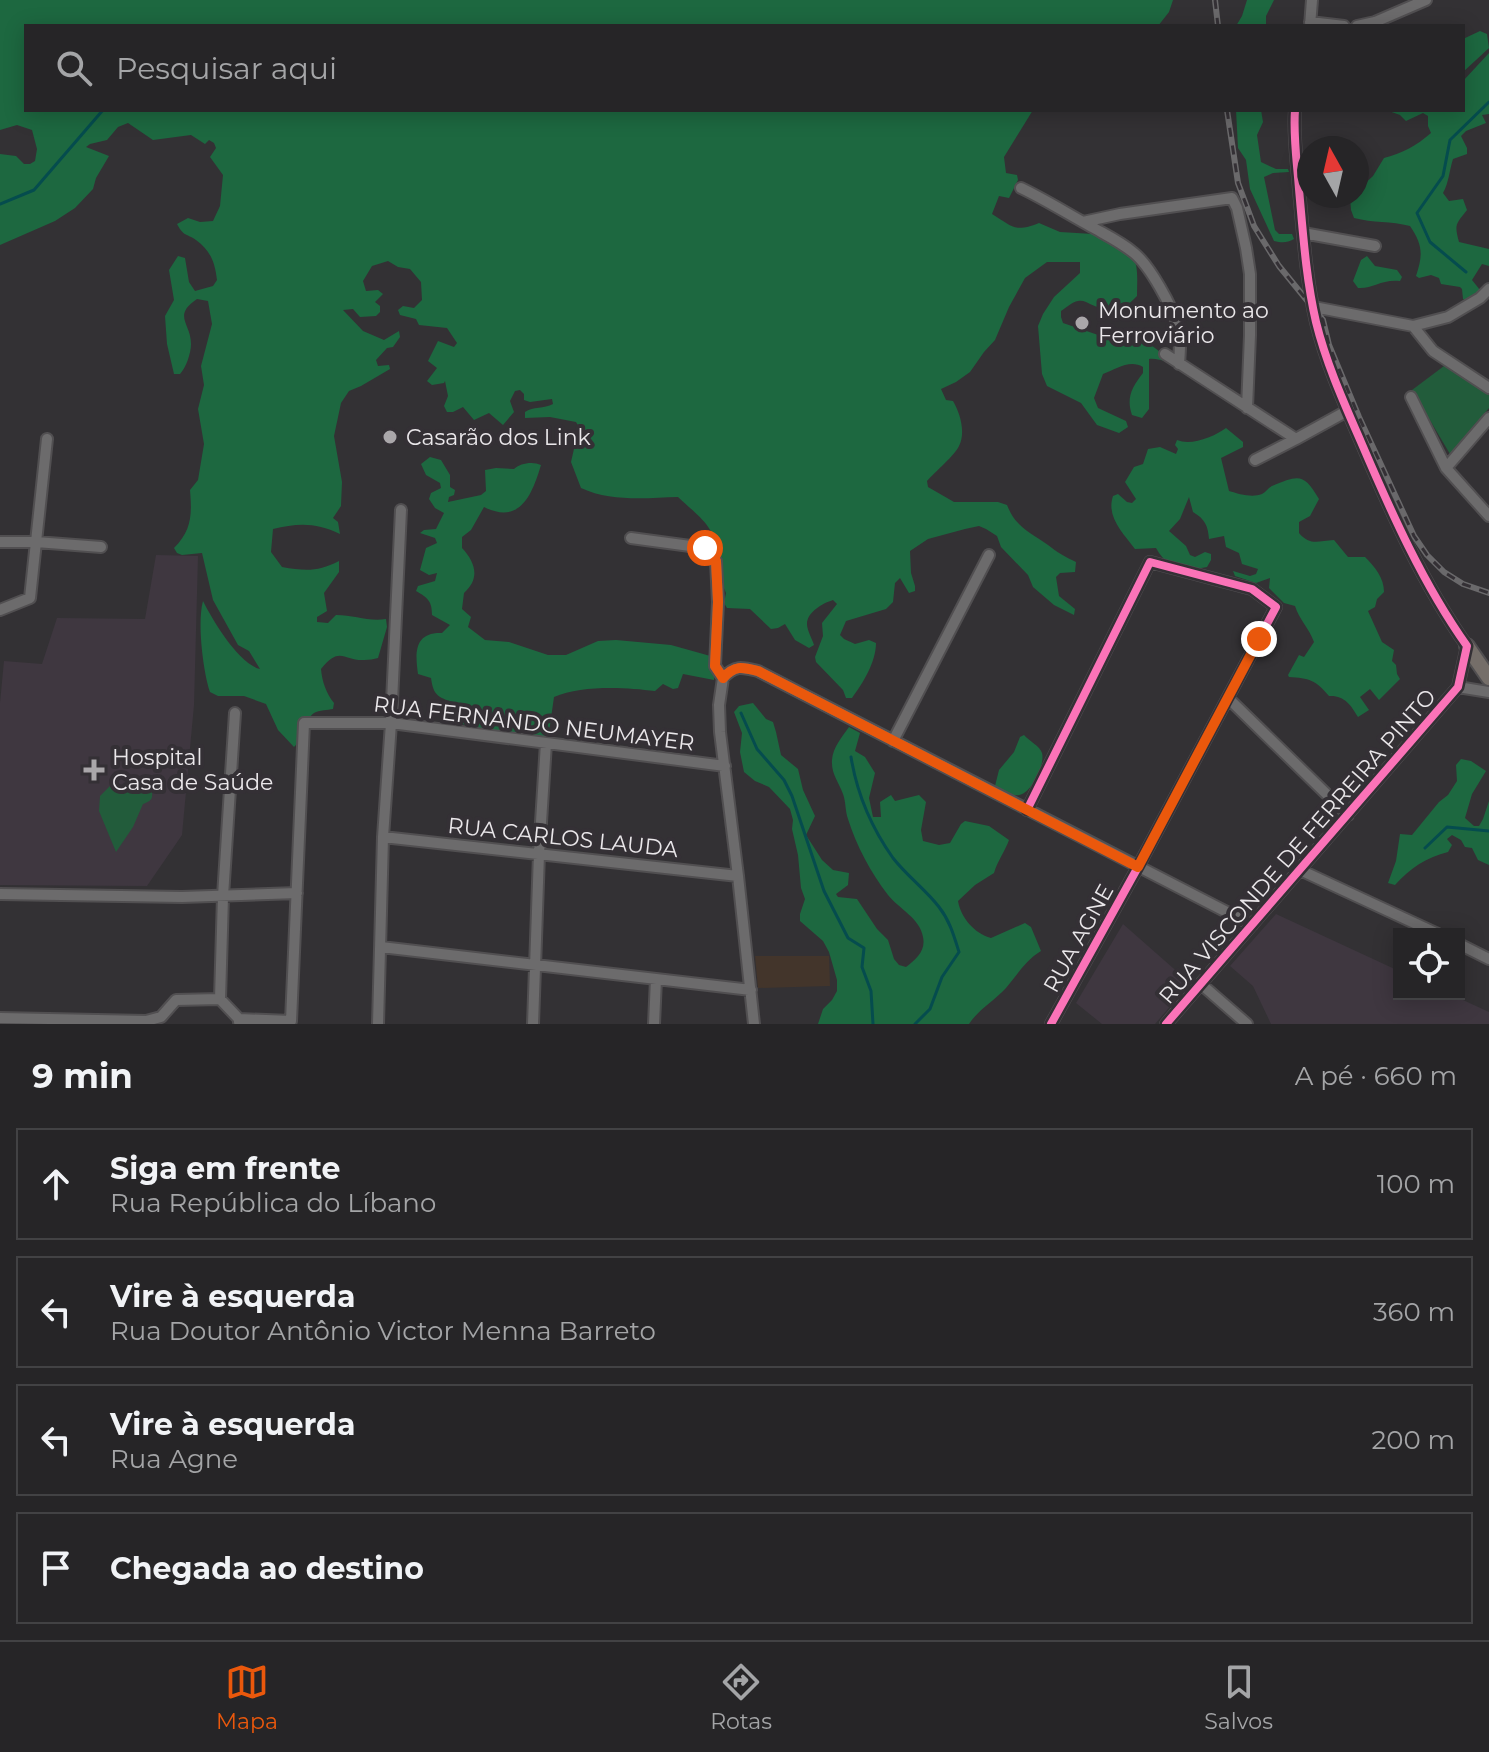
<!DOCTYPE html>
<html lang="pt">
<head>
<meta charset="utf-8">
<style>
  :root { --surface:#262527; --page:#323133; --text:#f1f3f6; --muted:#a4a5a7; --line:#424244; --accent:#ea580c }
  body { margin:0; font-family:Montserrat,sans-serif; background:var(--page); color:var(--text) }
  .controls { position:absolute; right:24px; bottom:24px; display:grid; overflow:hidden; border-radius:0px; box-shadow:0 4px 20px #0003 }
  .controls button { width:72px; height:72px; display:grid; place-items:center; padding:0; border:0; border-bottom:2px solid var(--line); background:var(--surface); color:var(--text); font:40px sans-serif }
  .compass { position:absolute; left:1297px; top:136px; width:72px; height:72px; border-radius:50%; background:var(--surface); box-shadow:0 4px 20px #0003; rotate:352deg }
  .stop { position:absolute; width:24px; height:24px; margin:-18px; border:6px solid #ea580c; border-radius:50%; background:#fff }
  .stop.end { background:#ea580c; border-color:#fff; box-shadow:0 2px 8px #0008 }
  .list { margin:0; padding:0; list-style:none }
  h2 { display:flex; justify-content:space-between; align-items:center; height:104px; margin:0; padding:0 32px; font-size:34px }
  h2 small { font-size:26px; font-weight:400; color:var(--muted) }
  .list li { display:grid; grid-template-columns:52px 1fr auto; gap:24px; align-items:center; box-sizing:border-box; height:112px; margin:0 16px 16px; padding:0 16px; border:2px solid var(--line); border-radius:0px }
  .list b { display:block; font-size:30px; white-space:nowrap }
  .list p { margin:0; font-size:26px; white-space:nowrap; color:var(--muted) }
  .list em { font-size:26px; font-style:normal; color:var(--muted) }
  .icon { flex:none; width:44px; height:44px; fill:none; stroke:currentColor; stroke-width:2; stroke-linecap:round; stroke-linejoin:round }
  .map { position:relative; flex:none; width:1489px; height:1024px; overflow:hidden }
  .search { position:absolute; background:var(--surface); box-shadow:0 4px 20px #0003; left:24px; right:24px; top:24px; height:88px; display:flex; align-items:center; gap:20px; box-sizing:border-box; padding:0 28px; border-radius:0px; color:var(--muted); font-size:30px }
  .sheet { height:616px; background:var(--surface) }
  nav { display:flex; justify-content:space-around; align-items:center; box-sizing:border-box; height:112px; border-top:2px solid var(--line); background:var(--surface); font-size:22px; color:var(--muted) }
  nav a { display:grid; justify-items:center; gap:4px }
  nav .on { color:var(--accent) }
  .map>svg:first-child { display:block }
  .industrial { fill:#43352b }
  .built { fill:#3f3740 }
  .green { fill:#225c3b }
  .forest { fill:#1d6840 }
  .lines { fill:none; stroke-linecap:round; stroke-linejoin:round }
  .stream { stroke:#054c4e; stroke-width:3 }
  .minor-casing { stroke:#514f51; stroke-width:14 }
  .major-casing { stroke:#514f51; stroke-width:18 }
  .minor { stroke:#6c6b6c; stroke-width:10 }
  .major { stroke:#756e69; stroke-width:14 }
  .rail-casing { stroke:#6a696b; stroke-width:6 }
  .rail { stroke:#343035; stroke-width:3; stroke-dasharray:9; stroke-linecap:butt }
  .cycleway-casing { stroke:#343035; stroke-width:13 }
  .cycleway { stroke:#fb73b8; stroke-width:8 }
  .route { stroke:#ea580c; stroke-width:10 }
  .poi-dot { fill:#aaa7aa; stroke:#343035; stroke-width:3 }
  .labels { text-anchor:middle; stroke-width:8; stroke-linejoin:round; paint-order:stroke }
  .poi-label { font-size:22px; fill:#eae7ea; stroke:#343035; text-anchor:start }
  .street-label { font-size:22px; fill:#eae7ea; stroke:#343035 }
</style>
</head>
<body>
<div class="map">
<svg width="1489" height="1024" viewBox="0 0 1489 1024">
  <rect width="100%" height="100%" fill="#333134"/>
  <!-- industrial -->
  <path class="industrial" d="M755 956H829L830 986 758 988Z"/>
  <!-- built -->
  <path class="built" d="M156 555 198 556 194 705 182 835 147 886 0 885V703L4 661 42 664 57 618 145 619Z
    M1276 914 1399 971V994H1450L1489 1012V1024H1271L1253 986 1230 966Z
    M1123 924 1190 983 1155 1024H1102L1076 1003Z"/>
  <!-- green -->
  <path class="green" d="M1444 366 1489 392V408L1450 454 1412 390Z
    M111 785 152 792C153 800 150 801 143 804L133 827 116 852 99 811 100 796Z"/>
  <!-- forest -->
  <path class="forest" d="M0 0H1173L1169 12 1158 26H26V110H1033L1004 157 1006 173 1017 175 1018 180 1009 198 999 196 992 214C1012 226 1014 233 1039 223L1060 232 1093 234 1111 245 1132 253C1139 267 1137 281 1137 296 1122 312 1110 313 1090 304 1086 302 1083 300 1078 301 1072 302 1066 308 1061 311V317L1063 323 1104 337 1151 345 1168 358 1167 361C1161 361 1155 358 1149 359V409L1142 418 1132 415C1126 398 1132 387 1143 373V367C1130 359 1116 369 1103 374L1094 398 1098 408 1126 421 1128 427 1119 433 1097 425 1081 403 1047 386 1042 374 1038 326 1043 314 1054 297 1080 273V262H1047L1025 278 1009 307 995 340 984 352 970 372 956 382 941 389 946 400 953 401C960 413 966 432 959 446 955 455 935 472 927 481L928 487 954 502H998L1007 505C1016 528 1030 532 1048 545 1057 552 1065 557 1076 562L1075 572 1060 573 1056 577 1059 596 1075 609 1074 615 1054 605 1033 587 1028 575 1001 547 997 536 986 529 979 526 965 529 928 539 910 551 911 573 915 586V591L909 593 900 578 895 583 893 602 886 609 846 621 840 635 844 639 855 644 869 640 876 643C876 662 863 683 852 698H846L843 690 816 662 815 657 823 636 822 623 837 604 833 600C823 603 807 612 807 624 807 630 812 639 814 645L809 648 795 640 785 624 778 628 771 629 750 609 727 608 724 603 726 593C720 580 721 568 719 554 714 525 698 516 678 497 646 498 611 502 581 488L571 462 579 427 576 422 550 417 525 418V412C533 406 544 409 553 404L552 399 530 402 524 400V394L520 390 515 391 510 401 514 412 503 425 489 413 474 420 463 407 453 412H447L444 406 448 396 445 381 444 383 432 385 427 381 437 368 428 361 438 341 454 347 457 343 447 328 419 325 416 319 400 315 398 310 403 306 414 308 422 300 421 282 410 269 398 267 388 261 372 266 363 281 366 291 378 290 383 294 375 302 380 306V312L376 316 360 317 353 309 343 310 363 331 384 340 399 331 400 337 393 347 387 348 376 360 378 366 389 365 390 369 361 386 349 391 341 403 334 436 342 482 341 506 333 518 338 522 340 534C316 522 297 523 273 529L271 552 282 567C305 571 318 572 339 561V572L324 593 327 611 317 617V622L328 623 336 615C354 615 369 622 386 619L387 627 378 658C374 659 369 660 364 660 344 661 340 645 321 669 322 681 326 693 334 703L333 709C328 710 319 710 314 713 303 721 304 738 294 747L278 730 266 704 244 696H218L210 692C203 671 197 622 203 601 213 621 239 664 260 669L249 651 238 645 213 600 202 553 182 555 177 553 174 548C192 530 192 514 190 490L198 480 204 444 198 409 204 385 201 366 212 324 208 301 197 299C172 316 191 323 191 344 191 353 186 368 180 374H174L167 344 165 316 174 300 169 270 178 256 185 258 189 282 195 291 213 286 217 280C215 263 211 251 196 240 186 233 184 237 177 224L188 218 200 222 213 221 220 206 223 175 210 157 216 148 214 143 209 140 205 144 191 135 153 140 128 123 118 127 107 140 90 144 86 147 109 156 96 178 93 189 75 208 55 221 0 245V154L16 156 24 164H30L35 161 37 149 32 130 17 125 0 130Z
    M1247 0H1274L1266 16V26H1236L1242 16Z
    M1480 31 1487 34 1489 48 1463 72V39Z
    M1489 53V114L1482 115 1486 123 1466 131 1461 136 1467 148V154L1453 159C1449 172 1449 182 1443 193L1449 201 1463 199 1467 210C1456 224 1454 224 1459 242L1489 249V266L1482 264 1472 280 1480 290 1465 300 1463 299 1462 289 1460 287 1441 284 1439 278 1431 275 1419 278 1416 276C1423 255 1423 245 1410 226 1391 221 1373 223 1354 218L1351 210 1350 198 1353 196H1357V191L1373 176 1384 158C1403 153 1416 146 1431 133L1428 126V116L1423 113 1406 121 1400 115 1386 110H1463V81Z
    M1236 110H1261L1263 122 1257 135 1261 162 1276 169H1288L1289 172 1273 173 1264 177 1275 230 1279 234H1292L1294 239C1287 243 1282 243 1274 241L1250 189 1246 160 1238 148Z
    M1367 256 1375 266 1397 270 1402 277 1400 281C1381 279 1373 289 1358 288L1353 281 1361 260Z
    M1226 428 1243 442V447L1221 458 1229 491C1239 494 1252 498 1262 494 1266 492 1268 488 1272 486 1300 474 1304 474 1319 499L1310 516 1299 522V533C1310 546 1318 541 1334 540L1348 557H1365C1375 567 1384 578 1384 592L1377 599 1375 607 1368 611 1382 642 1394 650 1392 661 1396 665 1397 674 1400 679 1379 700 1370 689 1360 697 1369 710 1358 717C1351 705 1344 695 1329 696 1316 680 1309 678 1289 677L1288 675 1299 655 1304 657 1314 642C1309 628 1299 619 1295 606L1284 603 1269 588 1270 578 1256 583 1235 576 1233 571 1250 576 1256 574 1258 569 1242 564 1239 553 1226 547 1224 536 1209 539C1208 526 1205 519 1193 512L1189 497 1180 519 1169 531 1186 546 1190 555 1195 557 1205 552 1211 554V560L1207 567C1185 571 1167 569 1156 548L1135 549C1123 533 1106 517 1113 496L1118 494 1127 502 1132 503 1136 499 1125 482 1134 467 1143 464 1148 449 1160 447 1176 454 1178 449 1175 445 1177 440C1191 446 1214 437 1226 428Z
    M430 457 441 460 450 475V487L455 490 454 495 449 497 448 502 481 495 486 491 485 470 496 468 514 469C520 463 533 461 541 465 532 495 520 525 484 507L471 530 462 537V548C476 563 480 579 464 593L462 609 471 617 468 627 485 640 509 642 548 655H566L598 641 616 640 671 645 714 657V680L683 674 678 688 673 689 663 684 655 691C625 687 581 685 554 697L548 739 511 738 452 721 450 701C436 697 433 692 431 678L418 674C415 653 414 632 442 633L450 625 432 615C432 601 428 598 416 591L418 586 435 581 437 573 429 575 420 570 426 548 437 543 435 538 420 533 424 530 436 529 444 513 435 508 429 499 431 493 441 488 440 483 426 475 421 464Z
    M753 703 766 719 773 722 776 732 781 755 798 769 803 790 815 816 806 835 822 860 833 870 849 873 848 885 836 894 838 897 857 899 877 929 888 940 894 959 899 965 906 967C916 959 926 951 923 937 920 918 899 909 888 895 871 873 856 845 848 819 845 811 846 802 843 794 839 782 831 774 832 760 833 747 842 737 849 727L860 733 855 751 865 757 875 773 869 798 873 817H881L880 802 891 795 895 801 919 795 926 802 921 830 923 841 939 845 950 843 961 824 965 821 989 826 1009 840C1005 851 997 862 994 873L975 885 958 901C961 918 974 933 991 938L1025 923 1031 927 1041 951C1026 960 1017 975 1006 988 994 1001 979 1009 969 1024H818L823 1009 832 1000 837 991V980L829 952 823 941 800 921V914L805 899 801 888 798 855 792 829 793 820 790 809 769 787 755 781 744 772 740 752 742 733 734 712 739 706Z
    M1024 735C1029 741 1040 746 1042 753 1045 764 1034 787 1024 793 1015 799 1001 792 995 786L999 770 1014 752 1020 737Z
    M1461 759 1471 761 1486 771 1472 794 1465 818 1474 826H1479L1483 819 1489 801V865L1478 860 1472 848 1465 847 1461 840 1452 835 1447 839 1452 845 1448 852C1427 857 1410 868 1395 885L1388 883 1396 861 1400 834 1412 835 1439 802 1448 795 1457 781 1456 765Z"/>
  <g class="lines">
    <!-- stream -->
    <path class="stream" d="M0 204 34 190 103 110
      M1466 272 1430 242 1417 213 1443 176 1450 140 1489 102
      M741 713 757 749 784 780 792 796 824 891 848 938 864 948 862 967 871 991 873 1024
      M851 757C857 794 871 827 893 858 907 876 926 890 939 907 950 921 954 936 959 952L942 977 930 1009 915 1024
      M1425 848 1447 827 1489 831"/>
    <defs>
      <path id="minor" d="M1310 22 1344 26
        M1310 26 1312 0
        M1357 26 1375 22 1426 0
        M1021 188C1046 200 1068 214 1092 227 1106 235 1121 242 1134 253 1150 266 1172 306 1178 327 1181 339 1180 351 1179 364
        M1083 222 1120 214 1232 198 1237 208 1246 248 1250 274V335L1247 408
        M1303 233 1375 246
        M1314 307 1413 326 1448 317 1480 298 1489 289
        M1413 326 1433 351 1489 388
        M1165 354 1296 439 1347 411
        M1411 397 1446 468 1489 516
        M1255 460 1296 439
        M1446 468 1489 418
        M631 538 705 548 716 561 718 602 715 666 723 678 719 705 720 732 738 876 754 1024
        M0 542H36L101 547
        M0 610 30 598 47 439
        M723 678C735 665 742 667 758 671L1252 925
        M1458 687 1489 692
        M1228 698 1348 815
        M235 713 223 896 220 999 239 1019V1022
        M893 741 989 555
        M1027 810 1150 562 1252 589 1276 607 1138 867 1051 1024
        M383 837 738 876
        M1300 870 1438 934
        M0 894 182 897 297 893
        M1459 944 1489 959
        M381 947 751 990
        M1201 984 1247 1024
        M0 1018 146 1021 161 1017 176 1000 220 999
        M239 1019 291 1021 304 723H391L725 766
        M378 1024 383 837 391 723 401 510
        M533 1024 539 854 546 743
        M654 1024 656 979
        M1166 1024 1458 687 1467 646C1423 584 1391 512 1361 442 1344 403 1326 363 1316 322 1306 279 1303 233 1299 189 1297 162 1293 136 1295 110"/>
      <path id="major" d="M1467 646 1489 678"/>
    </defs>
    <!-- minor casing -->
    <use href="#minor" class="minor-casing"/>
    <!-- major casing -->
    <use href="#major" class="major-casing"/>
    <!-- minor -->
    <use href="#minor" class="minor"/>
    <!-- major -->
    <use href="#major" class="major"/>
    <defs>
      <path id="rail" d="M1215 0 1218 26
        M1227 110 1238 183 1254 226 1279 266 1323 320 1329 345 1359 417 1414 536 1427 555 1444 572 1463 584 1489 593"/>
    </defs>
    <!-- rail casing -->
    <use href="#rail" class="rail-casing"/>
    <!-- rail -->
    <use href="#rail" class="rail"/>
    <defs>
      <path id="cycleway" d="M1027 810 1150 562 1252 589 1276 607 1138 867 1051 1024
        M1166 1024 1458 687 1467 646C1423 584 1391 512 1361 442 1344 403 1326 363 1316 322 1306 279 1303 233 1299 189 1297 162 1293 136 1295 110"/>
    </defs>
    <!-- cycleway casing -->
    <use href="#cycleway" class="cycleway-casing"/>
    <!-- cycleway -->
    <use href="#cycleway" class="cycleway"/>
  </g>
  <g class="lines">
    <!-- route -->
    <path class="route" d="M705 548 716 561 718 602 715 666 723 678C735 665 742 667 758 671L1138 867 1259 639"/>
  </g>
  <!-- markers -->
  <g class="poi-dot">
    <circle cx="1082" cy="323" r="8"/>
    <circle cx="390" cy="437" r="8"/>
    <path d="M90 758h8v8h8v8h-8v8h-8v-8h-8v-8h8z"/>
  </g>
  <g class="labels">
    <!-- poi labels -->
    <g class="poi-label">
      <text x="1098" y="318">Monumento ao<tspan x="1098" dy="25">Ferroviário</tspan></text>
      <text x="406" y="445">Casarão dos Link</text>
      <text x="112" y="765">Hospital<tspan x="112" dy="25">Casa de Saúde</tspan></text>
    </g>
    <!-- street labels -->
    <g class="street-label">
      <text transform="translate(534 723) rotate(7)" y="8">RUA FERNANDO NEUMAYER</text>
      <text transform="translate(563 837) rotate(6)" y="8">RUA CARLOS LAUDA</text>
      <text transform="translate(1297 846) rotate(-49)" y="8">RUA VISCONDE DE FERREIRA PINTO</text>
      <text transform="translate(1078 938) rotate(-61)" y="8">RUA AGNE</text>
    </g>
  </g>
</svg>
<div class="controls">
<button><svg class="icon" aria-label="locate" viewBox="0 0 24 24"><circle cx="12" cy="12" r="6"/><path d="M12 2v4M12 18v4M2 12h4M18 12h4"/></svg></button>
</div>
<svg class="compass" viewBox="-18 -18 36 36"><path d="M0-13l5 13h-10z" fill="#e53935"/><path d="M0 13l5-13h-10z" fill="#a4a5a7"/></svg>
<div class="stop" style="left:705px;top:548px"></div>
<div class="stop end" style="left:1259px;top:639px"></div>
<div class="search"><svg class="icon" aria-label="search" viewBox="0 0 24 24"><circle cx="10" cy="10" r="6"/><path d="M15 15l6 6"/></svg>Pesquisar aqui</div>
</div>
<section class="sheet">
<h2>9 min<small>A pé · 660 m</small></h2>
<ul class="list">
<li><svg class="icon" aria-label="ahead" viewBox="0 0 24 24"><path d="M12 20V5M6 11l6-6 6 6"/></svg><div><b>Siga em frente</b><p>Rua República do Líbano</p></div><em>100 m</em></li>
<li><svg class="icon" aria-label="left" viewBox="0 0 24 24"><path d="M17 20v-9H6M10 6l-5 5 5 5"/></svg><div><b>Vire à esquerda</b><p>Rua Doutor Antônio Victor Menna Barreto</p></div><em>360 m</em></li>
<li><svg class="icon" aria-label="left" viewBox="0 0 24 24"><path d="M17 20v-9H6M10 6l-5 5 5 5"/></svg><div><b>Vire à esquerda</b><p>Rua Agne</p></div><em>200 m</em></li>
<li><svg class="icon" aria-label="arrive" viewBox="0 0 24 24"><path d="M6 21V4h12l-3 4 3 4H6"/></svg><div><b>Chegada ao destino</b></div></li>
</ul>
</section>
<nav>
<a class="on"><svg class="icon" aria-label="map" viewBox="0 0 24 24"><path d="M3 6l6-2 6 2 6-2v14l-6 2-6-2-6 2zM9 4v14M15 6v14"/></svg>Mapa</a>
<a><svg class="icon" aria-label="directions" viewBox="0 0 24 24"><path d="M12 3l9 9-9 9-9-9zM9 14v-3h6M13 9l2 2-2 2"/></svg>Rotas</a>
<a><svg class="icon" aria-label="saved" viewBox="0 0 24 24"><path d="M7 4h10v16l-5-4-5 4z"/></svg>Salvos</a>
</nav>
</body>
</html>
